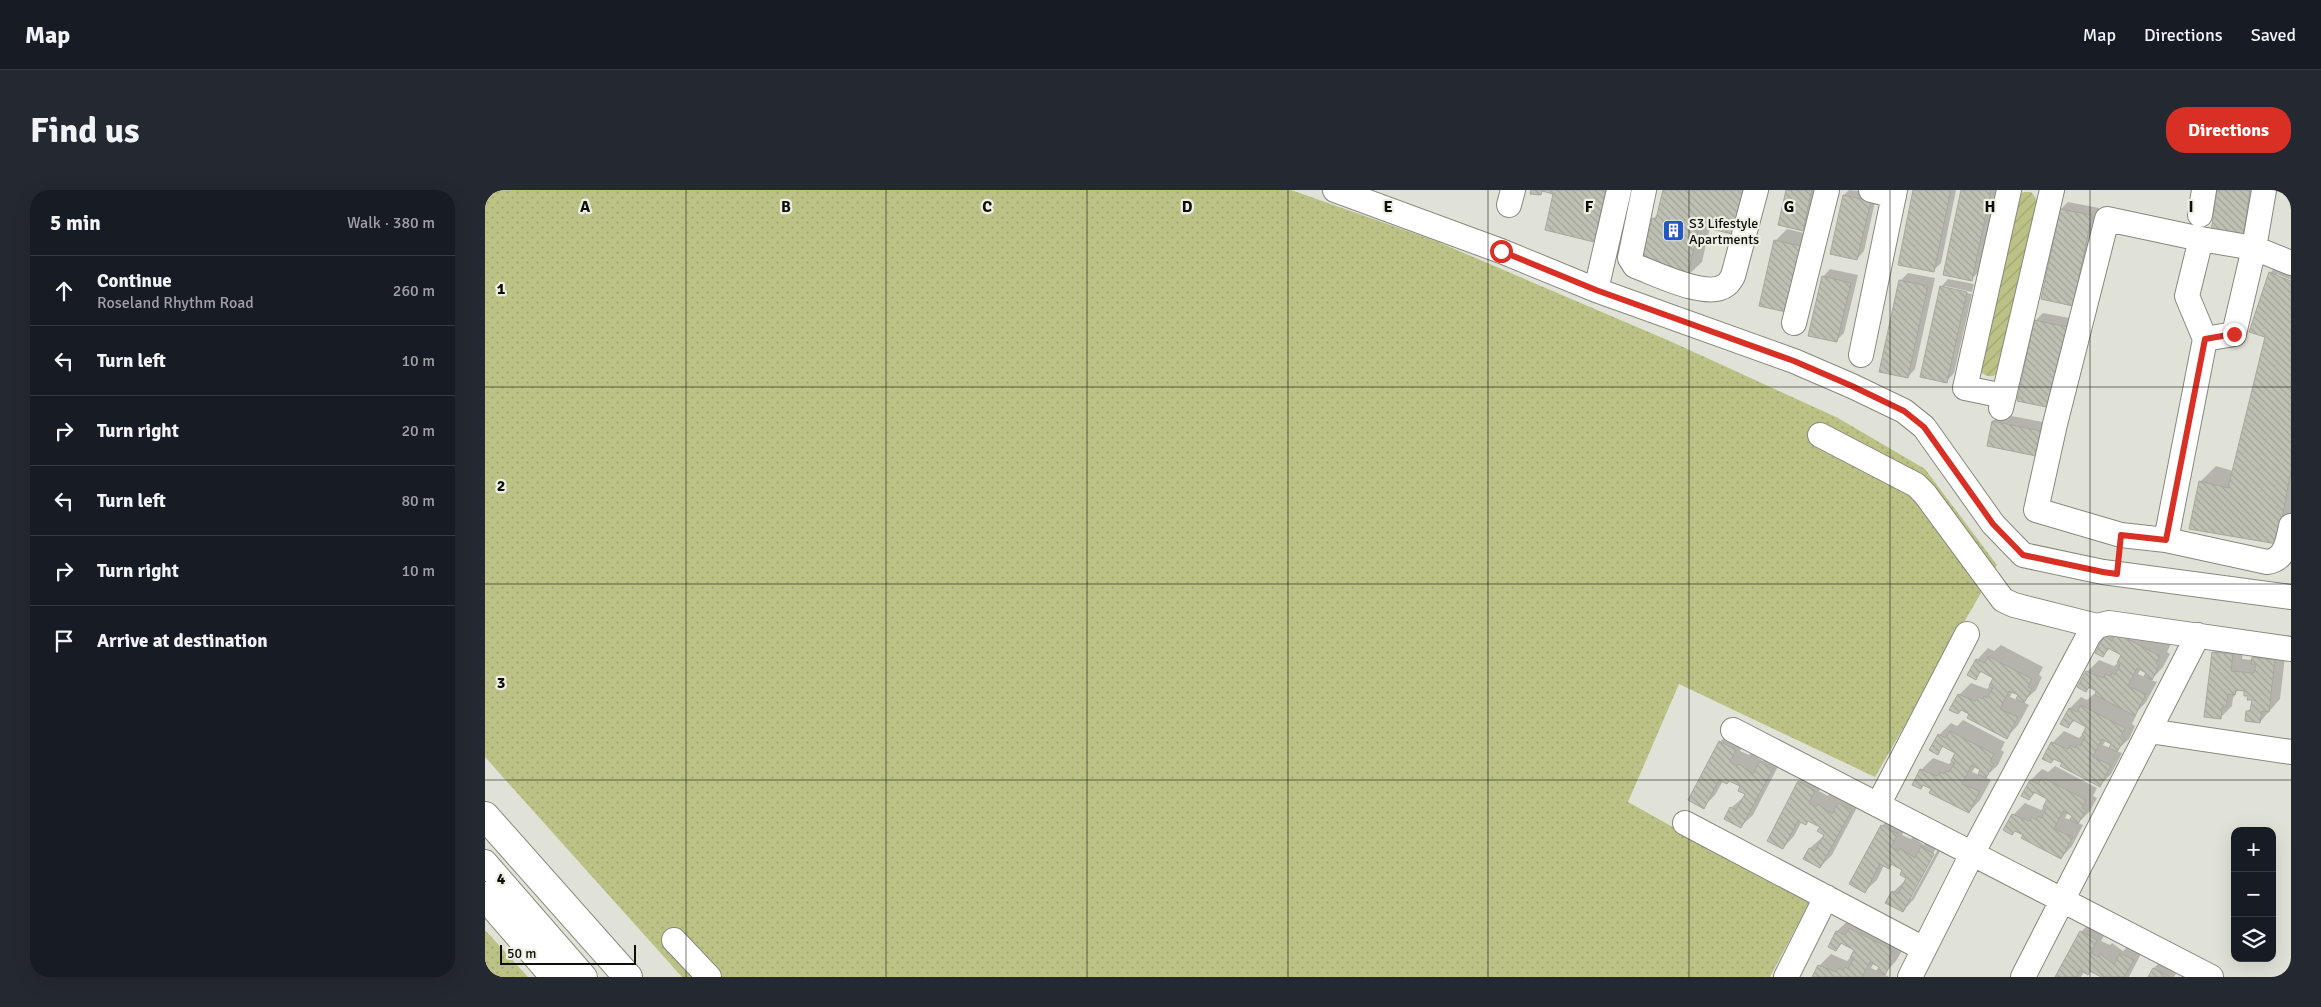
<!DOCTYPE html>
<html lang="en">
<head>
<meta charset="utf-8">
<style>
  :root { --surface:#171b24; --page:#242831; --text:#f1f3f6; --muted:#9ea1a6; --line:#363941; --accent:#d93025 }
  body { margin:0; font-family:Signika,sans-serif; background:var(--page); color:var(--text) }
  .controls { position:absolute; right:15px; bottom:15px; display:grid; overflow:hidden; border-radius:10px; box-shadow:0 5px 20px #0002 }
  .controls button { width:45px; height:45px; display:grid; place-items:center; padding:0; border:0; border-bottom:1px solid var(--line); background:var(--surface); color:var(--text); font:25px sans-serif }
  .scale { position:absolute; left:15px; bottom:12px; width:136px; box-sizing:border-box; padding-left:5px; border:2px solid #0d0e0a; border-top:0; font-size:14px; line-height:18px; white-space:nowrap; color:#0d0e0a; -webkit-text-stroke:4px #eef0e4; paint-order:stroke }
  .stop { position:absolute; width:15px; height:15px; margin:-11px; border:4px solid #d93025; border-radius:50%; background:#fff }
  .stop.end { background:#d93025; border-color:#fff; box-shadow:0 1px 5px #0008 }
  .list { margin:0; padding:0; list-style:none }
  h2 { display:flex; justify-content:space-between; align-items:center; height:65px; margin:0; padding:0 20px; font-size:21px }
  h2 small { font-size:16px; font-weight:400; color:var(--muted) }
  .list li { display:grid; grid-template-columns:32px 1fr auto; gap:15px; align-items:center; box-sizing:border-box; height:70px; padding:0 20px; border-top:1px solid var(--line) }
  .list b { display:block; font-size:19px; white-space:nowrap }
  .list p { margin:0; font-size:16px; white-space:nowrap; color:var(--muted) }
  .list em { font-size:16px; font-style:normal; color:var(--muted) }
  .icon { flex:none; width:28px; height:28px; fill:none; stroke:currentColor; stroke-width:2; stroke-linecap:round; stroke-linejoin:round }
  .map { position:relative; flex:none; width:1806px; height:787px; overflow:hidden; border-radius:20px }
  header { display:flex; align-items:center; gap:30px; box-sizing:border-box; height:70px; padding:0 25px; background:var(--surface); border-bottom:1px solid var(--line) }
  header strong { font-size:24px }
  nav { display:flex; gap:28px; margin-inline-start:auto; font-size:18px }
  .intro { display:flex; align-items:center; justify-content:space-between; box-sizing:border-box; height:120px; padding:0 30px }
  h1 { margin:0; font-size:35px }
  .button { padding:12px 22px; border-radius:20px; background:var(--accent); color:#fff; font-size:18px; font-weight:700 }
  main { display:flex; gap:30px; padding:0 30px }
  aside { flex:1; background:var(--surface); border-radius:20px; box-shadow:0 5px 20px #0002 }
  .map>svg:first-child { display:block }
  .grass { fill:url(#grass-dots) }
  .garden { fill:url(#garden-furrows) }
  .shadow { fill:#0003; fill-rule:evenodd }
  .building { fill:url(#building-back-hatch); stroke:#a7a89d }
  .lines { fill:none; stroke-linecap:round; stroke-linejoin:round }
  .minor-casing { stroke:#87887d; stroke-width:26 }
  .major-casing { stroke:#87887d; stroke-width:30 }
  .minor { stroke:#fff; stroke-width:24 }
  .major { stroke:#fff; stroke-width:28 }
  .route { stroke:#d93025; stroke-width:6 }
  .grid { fill:none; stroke:#0d0e0a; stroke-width:1; stroke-opacity:0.55 }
  .labels { text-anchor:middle; stroke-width:4.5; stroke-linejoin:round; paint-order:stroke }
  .poi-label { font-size:14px; fill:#0d0e0a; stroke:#eef0e4; text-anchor:start }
  .grid-label { font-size:16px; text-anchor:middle; font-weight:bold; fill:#0d0e0a; stroke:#eef0e4; stroke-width:4.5; stroke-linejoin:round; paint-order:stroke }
</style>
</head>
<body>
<header>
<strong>Map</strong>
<nav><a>Map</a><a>Directions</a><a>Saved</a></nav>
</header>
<div class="intro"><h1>Find us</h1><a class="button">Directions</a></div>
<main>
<aside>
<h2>5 min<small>Walk · 380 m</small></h2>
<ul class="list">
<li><svg class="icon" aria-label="ahead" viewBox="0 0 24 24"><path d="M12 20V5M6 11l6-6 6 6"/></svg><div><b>Continue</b><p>Roseland Rhythm Road</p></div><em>260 m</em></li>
<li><svg class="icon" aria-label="left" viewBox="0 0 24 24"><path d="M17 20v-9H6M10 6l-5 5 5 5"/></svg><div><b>Turn left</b></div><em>10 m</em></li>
<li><svg class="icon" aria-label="right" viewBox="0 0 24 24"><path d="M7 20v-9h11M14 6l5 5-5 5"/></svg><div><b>Turn right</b></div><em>20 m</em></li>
<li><svg class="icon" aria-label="left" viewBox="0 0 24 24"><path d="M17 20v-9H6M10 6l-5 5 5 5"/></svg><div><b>Turn left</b></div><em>80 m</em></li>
<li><svg class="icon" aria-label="right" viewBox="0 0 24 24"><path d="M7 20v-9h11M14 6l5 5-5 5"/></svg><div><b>Turn right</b></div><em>10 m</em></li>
<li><svg class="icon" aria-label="arrive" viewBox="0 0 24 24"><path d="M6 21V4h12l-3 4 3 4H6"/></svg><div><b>Arrive at destination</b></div></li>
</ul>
</aside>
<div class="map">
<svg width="1806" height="787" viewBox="0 0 1806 787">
  <defs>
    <pattern id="grass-dots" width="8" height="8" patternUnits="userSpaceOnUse" patternTransform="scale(1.25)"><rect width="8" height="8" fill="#bcc286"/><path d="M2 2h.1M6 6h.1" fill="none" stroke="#a0a672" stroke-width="1.8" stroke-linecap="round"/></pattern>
    <pattern id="garden-furrows" width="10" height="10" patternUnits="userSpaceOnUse" patternTransform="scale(1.25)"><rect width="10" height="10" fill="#bcc286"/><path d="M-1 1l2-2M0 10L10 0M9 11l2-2" fill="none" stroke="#a0a672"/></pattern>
    <pattern id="building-back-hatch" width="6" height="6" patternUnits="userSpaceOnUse" patternTransform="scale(1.25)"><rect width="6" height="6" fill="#bec0b4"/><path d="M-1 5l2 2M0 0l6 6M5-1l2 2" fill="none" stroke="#a2a499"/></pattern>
  </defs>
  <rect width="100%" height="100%" fill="#e1e2d7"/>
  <!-- grass -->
  <path class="grass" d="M0 0H806L951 51 1187 152 1353 228 1440 279 1512 375 1390 587 1194 494 1143 612 1324 713 1285 787H197L0 567Z
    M0 740 43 787H0Z"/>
  <!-- garden -->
  <path class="garden" d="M1539 2H1546L1553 11 1514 183C1507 187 1503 188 1496 182L1495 176 1533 5Z"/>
  <!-- shadow -->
  <path class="shadow" d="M1047 0H1132L1124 35 1109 50 1070 3 1059 0 1056 4Z
    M1179 0H1277L1225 37 1217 72 1201 87 1168 29 1174 23Z
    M1303 0H1336L1330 28 1318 40Z
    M1364 0 1392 3 1379 61 1372 69 1346 63 1359 5Z
    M1430 0H1471L1456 73 1448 81Z
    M1477 0H1511L1494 82 1486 89Z
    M1733 0H1771L1765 38 1758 45Z
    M1583 12 1614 18 1595 107 1588 115 1576 19Z
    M1302 39 1327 45 1312 109 1290 51Z
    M1801 67 1806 70V90L1792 84V87L1806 92V338L1715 292 1731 276 1748 281 1781 146 1785 83Z
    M1345 79 1373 85 1359 143 1351 151 1338 87Z
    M1423 83 1450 88 1430 179 1423 187 1415 91Z
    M1463 89 1489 94 1487 102 1460 96V98L1487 104 1469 183 1462 191 1456 97Z
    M1558 123 1590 129 1573 208 1550 131Z
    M1516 224 1563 233 1550 265 1508 231Z
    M1644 432 1686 454 1682 462 1685 464 1678 477 1666 490 1672 492 1661 512 1649 525 1651 526 1647 534 1650 536 1644 549 1631 561 1637 563 1626 584 1614 596 1578 572 1567 553 1579 541 1594 548 1598 544 1603 536 1590 530 1583 537 1585 518 1596 507 1602 510 1609 504 1611 505 1613 501 1605 496 1601 500 1602 482 1614 470 1629 476 1633 473 1638 465 1625 458 1618 466 1620 447 1631 435ZM1656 478 1663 482 1660 487 1653 484ZM1621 550 1628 553 1625 558 1618 555Z
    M1740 451 1759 453 1757 469 1767 470 1768 467 1779 455 1801 458 1795 509 1775 532 1763 521 1767 517 1768 509 1761 500H1753L1748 508 1747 516 1736 527 1728 463Z
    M1516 455 1558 477 1554 485 1557 487 1551 500 1538 512 1544 515 1533 535 1522 547 1485 524 1474 505 1486 493 1502 499 1506 495 1510 488 1497 481 1490 488 1492 470 1503 458 1509 461ZM1528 501 1535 505 1532 510 1525 507Z
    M1478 530 1520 552 1516 560 1519 562 1513 575 1500 587 1506 590 1495 610 1484 622 1439 594 1435 598 1436 580 1448 568 1464 574 1467 571 1472 563 1459 556 1452 563 1454 545 1466 533 1472 536ZM1491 576 1497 579 1494 585 1487 582Z
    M1247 540 1262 548 1255 561 1264 565 1266 563 1278 571 1287 562 1298 567 1268 625 1256 636 1246 618 1262 604 1257 596 1245 590 1238 591 1230 605 1218 617 1235 552Z
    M1570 576 1612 598 1608 606 1612 608 1605 621 1593 633 1598 635 1587 656 1576 668 1540 644 1528 625 1540 613 1556 620 1560 616 1564 608 1551 602 1544 609 1546 590 1557 579 1563 582ZM1583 622 1589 625 1586 630 1580 628Z
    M1326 581 1341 589 1334 601 1343 606 1345 603 1357 611 1366 602 1377 608 1347 665 1335 677 1320 669 1325 658 1341 644 1336 636 1324 630 1321 633 1317 631 1309 646 1298 658 1314 592Z
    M1408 624 1424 632 1417 645 1426 649 1428 647 1439 655 1448 645 1460 652 1429 709 1418 721 1408 702 1423 688 1419 680 1407 674 1403 677 1399 675 1392 690 1380 701 1397 636ZM1451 658 1453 659 1426 709H1424Z
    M1364 730 1418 759 1411 771 1399 784 1404 787H1329L1334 776 1346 764 1362 771 1366 767 1371 759 1358 752 1351 760 1344 756 1352 741ZM1389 773 1396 776 1393 781 1386 778Z
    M1608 730 1623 738 1616 751 1625 755 1627 753 1638 761 1648 752 1659 758 1644 787H1617L1606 780 1599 781 1596 787H1572L1596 742Z
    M1680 767 1696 775 1689 787H1664L1669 778Z"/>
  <!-- building -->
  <path class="building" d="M1046 0H1121L1109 52 1060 40 1068 4 1057 1 1056 5 1045 4Z
    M1178 0H1256L1265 2 1255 46 1214 36 1202 88 1157 67 1167 28 1171 29Z
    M1301 0H1327L1318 41 1293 35Z
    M1428 0H1466L1449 82 1413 75Z
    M1476 0H1506L1487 91 1458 85Z
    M1732 0H1765L1758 47 1726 42Z
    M1358 5 1386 11 1372 70 1345 64Z
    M1575 19 1607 25 1588 116 1556 109Z
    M1289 50 1316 56 1301 122 1274 116Z
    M1784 82 1806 91V281L1792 354 1704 339 1714 291 1743 298 1780 147 1764 142Z
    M1337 86 1366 93 1352 152 1323 146Z
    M1414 90 1443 96 1423 188 1394 182Z
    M1455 96 1482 102 1462 193 1435 187Z
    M1549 130 1583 137 1566 218 1532 211Z
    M1507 231 1556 241 1551 266 1502 256Z
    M1631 443 1675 466 1671 474 1674 476 1667 490 1659 486 1661 483 1652 478 1643 496 1661 504 1650 526 1610 505 1611 501 1604 497 1601 502 1592 497 1601 481 1618 488 1620 484 1625 486 1627 483 1630 485 1635 475 1632 473 1636 465 1623 458 1618 467 1610 463 1619 446 1627 451Z
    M1727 462 1748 464 1746 481 1769 483 1771 474H1766L1767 467 1790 470 1784 522 1777 521 1775 533 1760 531 1761 521H1765L1767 510H1762L1763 506H1759V501L1751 500 1750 505 1743 504 1741 517H1737L1736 529 1719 527Z
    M1503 466 1547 489 1543 497 1547 499 1539 513 1531 509 1533 505 1524 501 1515 519 1533 527 1522 549 1482 528 1484 524 1476 520 1473 524 1464 520 1473 504 1490 511 1493 507 1497 509 1499 506 1502 508 1508 498 1504 496 1508 488 1495 481 1491 490 1482 485 1491 469 1499 473Z
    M1596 515 1640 538 1636 546 1640 548 1632 562 1624 558 1626 554 1617 549 1608 567 1626 575 1615 597 1575 576 1577 573 1569 569 1566 573 1557 569 1566 552 1583 559 1585 555 1590 558 1592 554 1595 556 1600 547 1597 545 1601 537 1588 530 1583 538 1575 534 1584 518 1592 522Z
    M1465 541 1509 564 1505 572 1509 574 1501 588 1493 584 1495 580 1487 575 1477 594 1495 601 1484 623 1444 603 1446 599 1438 595 1436 599 1427 595 1435 579 1452 586 1455 582 1459 584 1461 581 1464 582 1470 573 1466 571 1470 563 1457 556 1453 565 1444 560 1453 544 1461 548Z
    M1234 551 1251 560 1245 572 1252 576 1254 574 1268 584 1274 572 1288 579 1256 638 1239 629 1245 617 1251 620 1260 604 1253 601 1255 596 1244 591 1242 594 1234 590 1219 619 1203 610Z
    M1557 587 1601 610 1597 618 1601 620 1593 634 1585 630 1587 626 1578 621 1569 639 1588 647 1576 669 1536 648 1538 645 1530 641 1527 645 1518 640 1527 624 1544 631 1547 627 1551 630 1553 626 1556 628 1561 619 1558 617 1562 609 1549 602 1544 610 1536 606 1545 590 1553 594Z
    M1313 591 1330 601 1324 613 1331 617 1333 614 1347 624 1353 613 1367 620 1335 678 1318 669 1324 658 1330 661 1339 645 1332 641 1335 637 1323 631 1321 635 1313 631 1298 659 1282 651Z
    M1396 635 1413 644 1406 657 1414 661 1415 658 1430 668 1436 656 1449 664 1418 722 1400 713 1407 701 1413 704 1421 688 1415 685 1417 680 1406 674 1404 679 1395 674 1380 703 1364 694Z
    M1364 738 1408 760 1404 769 1407 771 1400 785 1392 781 1394 777 1385 772 1377 787H1327L1333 775 1351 782 1353 778 1358 780 1360 777 1363 779 1368 770 1365 768 1369 760 1356 753 1351 761 1343 757 1351 741 1360 745Z
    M1595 741 1612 750 1606 763 1613 767 1615 764 1629 774 1635 763 1649 770 1639 787H1616L1605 781 1603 785 1595 780 1591 787H1570Z
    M1668 778 1685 787H1663Z"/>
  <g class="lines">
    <defs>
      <path id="minor" d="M850 0 1016 61 1111 100 1309 171 1367 196 1419 221 1439 237 1508 334 1538 365 1618 382 1806 407
        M1159 0 1145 68 1150 76C1170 83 1222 110 1241 95 1244 93 1246 89 1248 86L1271 0
        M1386 0 1409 6
        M1779 0 1769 58 1716 49 1622 29 1570 234 1551 320 1636 345 1681 350 1782 372C1800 370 1803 352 1806 336
        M1024 15 1028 0
        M1715 25 1719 0
        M1716 49 1702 106 1720 149
        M1111 100 1134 0
        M1309 133 1342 0
        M1376 165 1410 0
        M1519 206 1480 198 1524 0
        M1516 218 1567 0
        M1335 245 1431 295 1440 304 1518 410 1529 415 1612 436
        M1681 350 1720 149 1749 144 1769 58 1806 73
        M1248 540 1726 787
        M1664 541 1806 562
        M1393 615 1482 444
        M1200 633 1439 759
        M0 672 100 787
        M189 750 224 787
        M1301 787 1341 707
        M1425 787 1487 664 1604 445 1612 436 1624 433 1806 459
        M1538 787 1713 445"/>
      <path id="major" d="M0 626 143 787
        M0 706 70 787"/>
    </defs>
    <!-- minor casing -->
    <use href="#minor" class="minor-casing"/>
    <!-- major casing -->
    <use href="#major" class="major-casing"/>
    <!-- minor -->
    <use href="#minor" class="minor"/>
    <!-- major -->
    <use href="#major" class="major"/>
  </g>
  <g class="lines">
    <!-- route -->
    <path class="route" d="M1016 61 1111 100 1309 171 1367 196 1419 221 1439 237 1508 334 1538 365 1618 382 1632 384 1636 345 1681 350 1720 149 1749 144"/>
  </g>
  <!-- grid -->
  <path class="grid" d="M201 0V787M401 0V787M602 0V787M803 0V787M1003 0V787M1204 0V787M1405 0V787M1605 0V787M0 197H1806M0 394H1806M0 590H1806"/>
  <!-- icons -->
  <defs>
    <symbol id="building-square" viewBox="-11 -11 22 22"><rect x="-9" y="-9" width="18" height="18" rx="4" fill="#2457c5" stroke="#eef0e4"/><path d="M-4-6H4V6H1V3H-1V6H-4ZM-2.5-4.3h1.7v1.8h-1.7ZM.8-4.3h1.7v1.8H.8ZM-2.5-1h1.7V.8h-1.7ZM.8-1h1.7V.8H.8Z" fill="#fff"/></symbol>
  </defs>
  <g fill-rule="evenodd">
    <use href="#building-square" x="1176" y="28" width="25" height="25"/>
  </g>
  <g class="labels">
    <!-- poi labels -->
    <g class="poi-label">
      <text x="1204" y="38">S3 Lifestyle<tspan x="1204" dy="16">Apartments</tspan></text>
    </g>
  </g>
  <g class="grid-label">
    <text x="100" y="22">A</text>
    <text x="301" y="22">B</text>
    <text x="502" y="22">C</text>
    <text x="702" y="22">D</text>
    <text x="903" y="22">E</text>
    <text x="1104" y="22">F</text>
    <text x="1304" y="22">G</text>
    <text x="1505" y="22">H</text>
    <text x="1706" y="22">I</text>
    <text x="16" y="104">1</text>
    <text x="16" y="301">2</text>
    <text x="16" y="498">3</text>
    <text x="16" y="694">4</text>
  </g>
</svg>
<div class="controls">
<button>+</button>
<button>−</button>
<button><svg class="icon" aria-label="layers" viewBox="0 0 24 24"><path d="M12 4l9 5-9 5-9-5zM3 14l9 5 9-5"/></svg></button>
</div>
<div class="scale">50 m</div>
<div class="stop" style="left:1016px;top:61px"></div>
<div class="stop end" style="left:1749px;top:144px"></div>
</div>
</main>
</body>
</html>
